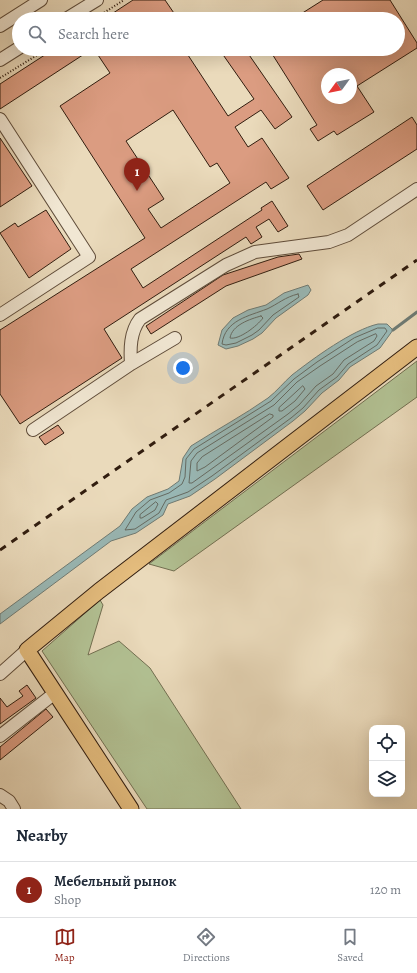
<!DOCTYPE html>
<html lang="en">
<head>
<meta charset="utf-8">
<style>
  :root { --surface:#fff; --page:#f6f6f7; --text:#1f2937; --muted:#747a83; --line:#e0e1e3; --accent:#8f2418 }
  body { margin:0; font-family:Alegreya,serif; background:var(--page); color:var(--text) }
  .controls { position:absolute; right:12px; bottom:12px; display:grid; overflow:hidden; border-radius:8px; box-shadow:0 4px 16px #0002 }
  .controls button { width:36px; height:36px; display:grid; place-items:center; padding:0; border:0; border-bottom:1px solid var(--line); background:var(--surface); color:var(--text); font:20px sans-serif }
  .compass { position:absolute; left:321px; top:68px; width:36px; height:36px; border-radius:50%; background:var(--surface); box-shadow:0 4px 16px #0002; rotate:237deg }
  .you { position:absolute; left:183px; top:368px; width:14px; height:14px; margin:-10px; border:3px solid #fff; border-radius:50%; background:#1a73e8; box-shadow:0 0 0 6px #1a73e833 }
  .badge { display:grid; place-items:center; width:26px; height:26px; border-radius:50%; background:var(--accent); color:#fff; font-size:13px; font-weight:700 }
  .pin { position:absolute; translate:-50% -33px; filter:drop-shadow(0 1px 2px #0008) }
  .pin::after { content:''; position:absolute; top:21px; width:14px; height:12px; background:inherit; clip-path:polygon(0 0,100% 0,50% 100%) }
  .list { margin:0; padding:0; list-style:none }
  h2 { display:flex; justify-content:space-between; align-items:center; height:52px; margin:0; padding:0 16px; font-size:17px }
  h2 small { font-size:13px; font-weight:400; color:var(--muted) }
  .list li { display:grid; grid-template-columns:26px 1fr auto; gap:12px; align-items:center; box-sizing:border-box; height:56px; padding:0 16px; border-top:1px solid var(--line) }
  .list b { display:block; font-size:15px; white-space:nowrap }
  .list p { margin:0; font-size:13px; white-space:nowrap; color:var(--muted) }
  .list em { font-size:13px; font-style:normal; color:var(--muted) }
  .icon { flex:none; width:22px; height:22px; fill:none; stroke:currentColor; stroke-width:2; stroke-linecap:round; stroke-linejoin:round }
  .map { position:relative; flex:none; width:417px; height:809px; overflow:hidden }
  .search { position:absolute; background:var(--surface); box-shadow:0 4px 16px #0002; left:12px; right:12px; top:12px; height:44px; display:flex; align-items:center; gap:10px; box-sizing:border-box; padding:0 14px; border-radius:22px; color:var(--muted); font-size:15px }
  .sheet { height:108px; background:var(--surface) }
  nav { display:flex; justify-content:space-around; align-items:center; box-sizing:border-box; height:56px; border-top:1px solid var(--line); background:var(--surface); font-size:11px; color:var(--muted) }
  nav a { display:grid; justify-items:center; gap:2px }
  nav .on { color:var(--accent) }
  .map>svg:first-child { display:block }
  .green { fill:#b2c193; stroke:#726f51 }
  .water { fill:#99b9b7; stroke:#6f7b74 }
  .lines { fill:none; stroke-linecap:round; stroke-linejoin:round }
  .shore { stroke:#656b63; stroke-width:1 }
  .stream { stroke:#6f7b74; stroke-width:3 }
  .building { fill:#db9c81; stroke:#311d0f; fill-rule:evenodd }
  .minor-casing { stroke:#5f4c3a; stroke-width:14 }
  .major-casing { stroke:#311d0f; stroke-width:17 }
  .path { stroke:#311d0f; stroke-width:2; stroke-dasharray:1 2; stroke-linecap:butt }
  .minor { stroke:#f1e7d3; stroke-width:12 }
  .major { stroke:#e5bd7e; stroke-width:15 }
  .rail { stroke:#311d0f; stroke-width:3; stroke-dasharray:7 7; stroke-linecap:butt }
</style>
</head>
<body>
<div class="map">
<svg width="417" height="809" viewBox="0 0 417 809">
  <rect width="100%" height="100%" fill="#eadabb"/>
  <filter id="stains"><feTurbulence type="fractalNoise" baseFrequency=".005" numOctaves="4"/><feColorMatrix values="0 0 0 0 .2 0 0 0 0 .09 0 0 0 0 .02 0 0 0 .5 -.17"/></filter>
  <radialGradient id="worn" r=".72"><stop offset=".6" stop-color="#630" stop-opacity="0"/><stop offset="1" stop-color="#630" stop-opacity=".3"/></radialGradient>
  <!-- green -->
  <path class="green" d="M417 361V397L174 571 149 564Z
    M100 600 103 605 88 655 119 641 150 668 241 809H147L42 651Z"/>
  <!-- water -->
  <path class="water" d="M308 285 311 290 308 295 276 318 262 333 253 339 238 346 226 349 218 345 222 330 233 318 248 310 266 305 284 293Z
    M378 324H387L393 330 380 348 350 367 339 380 322 393 305 411 293 421 215 479 190 496 168 504 163 515 136 533 111 541 0 624V614L120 526 132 509 147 497 168 489 179 481 183 458 191 446C216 430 244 415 268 398 277 391 284 382 292 375 314 358 352 330 378 324Z"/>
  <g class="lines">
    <!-- shore -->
    <path class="shore" d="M298 294 299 297 273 315 259 330 252 335 236 343 226 345 222 344C225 320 249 316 267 309 278 304 285 297 298 294Z
      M261 316 263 318C257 326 239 340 230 338 232 325 250 319 261 316Z
      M378 328H385L387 331 377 345 348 364 337 377 319 390 303 408 291 418 212 476 188 492 166 500 159 513 135 529 125 530 136 512 150 500 169 493 182 484 185 477 186 459 194 449 271 401 294 379 317 362 354 338Z
      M376 334 377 336 374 341 344 360 333 374 316 386 299 405 288 414 192 483H189L191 461 197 453 274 405 297 382 320 366 357 342Z
      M303 386 305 389 295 401 282 411H279V408Z
      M270 414 273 415V417L205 467 197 471V463L202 457Z
      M156 502 158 504 155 510 142 518H140V515Z"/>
    <!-- stream -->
    <path class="stream" d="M393 330 417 312"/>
  </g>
  <!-- building -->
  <path class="building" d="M133 0H165L178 19H104Z
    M323 0H390L417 43V48L357 86 374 112 337 135 334 131 318 141 310 129 317 125 269 49H398V19H293ZM327 74H351V98H327Z
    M54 49H92L0 109V84Z
    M94 49H184L228 116 254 99 219 49H245L292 117 275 129 261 110 235 127 248 147 262 138 289 178 271 189 266 182 131 269 143 288 262 210 261 208 272 201 288 226 278 232 269 219 256 227 262 237 251 244 246 237 104 329 122 358 20 424 0 394V330L145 238 60 106 110 73ZM173 110 210 167 217 163 230 183 161 228 148 209 164 199 126 141Z
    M412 117 417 125V149L323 210 307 186Z
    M0 138 32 186 0 207Z
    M46 210 71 249 29 278 0 233 15 223 18 227Z
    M299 254 302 259 226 286 151 334 146 326 223 275 278 257Z
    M58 425 64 433 45 445 39 437Z
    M27 685 36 698 0 724V698L7 707 23 696 19 691Z
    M46 709 53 717 0 760V747Z"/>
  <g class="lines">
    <defs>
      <path id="minor" d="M66 19 97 0
        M0 26 41 0
        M0 60 19 48
        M0 119 89 257 0 315
        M131 364C130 349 130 332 140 319L226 265 255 252 329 242 348 235 417 189
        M33 430 131 364 175 338
        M0 674 27 650
        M0 736 55 693
        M0 795 9 801 14 809"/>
      <path id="major" d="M131 809 27 650 99 591 417 347"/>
    </defs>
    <!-- minor casing -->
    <use href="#minor" class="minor-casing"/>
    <!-- major casing -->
    <use href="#major" class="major-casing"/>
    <!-- path -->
    <path class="path" d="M94 19 124 0
      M0 78 47 49"/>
    <!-- minor -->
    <use href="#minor" class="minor"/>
    <!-- major -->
    <use href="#major" class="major"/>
    <!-- rail -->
    <path class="rail" d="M0 550 417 260"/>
  </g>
  <rect width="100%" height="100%" filter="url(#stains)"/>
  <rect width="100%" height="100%" fill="url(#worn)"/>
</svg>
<div class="controls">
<button><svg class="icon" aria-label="locate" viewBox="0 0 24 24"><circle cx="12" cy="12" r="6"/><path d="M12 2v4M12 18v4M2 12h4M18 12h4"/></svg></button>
<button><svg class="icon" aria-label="layers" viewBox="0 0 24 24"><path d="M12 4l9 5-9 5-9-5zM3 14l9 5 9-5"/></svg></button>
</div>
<svg class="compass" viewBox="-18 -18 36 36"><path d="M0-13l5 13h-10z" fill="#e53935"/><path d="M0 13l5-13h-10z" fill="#747a83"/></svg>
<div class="you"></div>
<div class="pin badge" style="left:137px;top:191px">1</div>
<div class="search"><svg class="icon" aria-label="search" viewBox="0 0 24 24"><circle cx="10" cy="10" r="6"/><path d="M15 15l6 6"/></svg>Search here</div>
</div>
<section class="sheet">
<h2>Nearby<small></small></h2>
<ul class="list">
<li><span class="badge">1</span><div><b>Мебельный рынок</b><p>Shop</p></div><em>120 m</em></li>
</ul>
</section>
<nav>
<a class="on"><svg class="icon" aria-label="map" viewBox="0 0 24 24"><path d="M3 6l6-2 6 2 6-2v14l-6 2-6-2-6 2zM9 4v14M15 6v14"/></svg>Map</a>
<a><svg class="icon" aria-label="directions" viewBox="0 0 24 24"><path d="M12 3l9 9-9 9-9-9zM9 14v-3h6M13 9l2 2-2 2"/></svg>Directions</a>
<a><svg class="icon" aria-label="saved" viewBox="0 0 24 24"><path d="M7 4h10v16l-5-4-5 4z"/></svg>Saved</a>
</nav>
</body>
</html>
